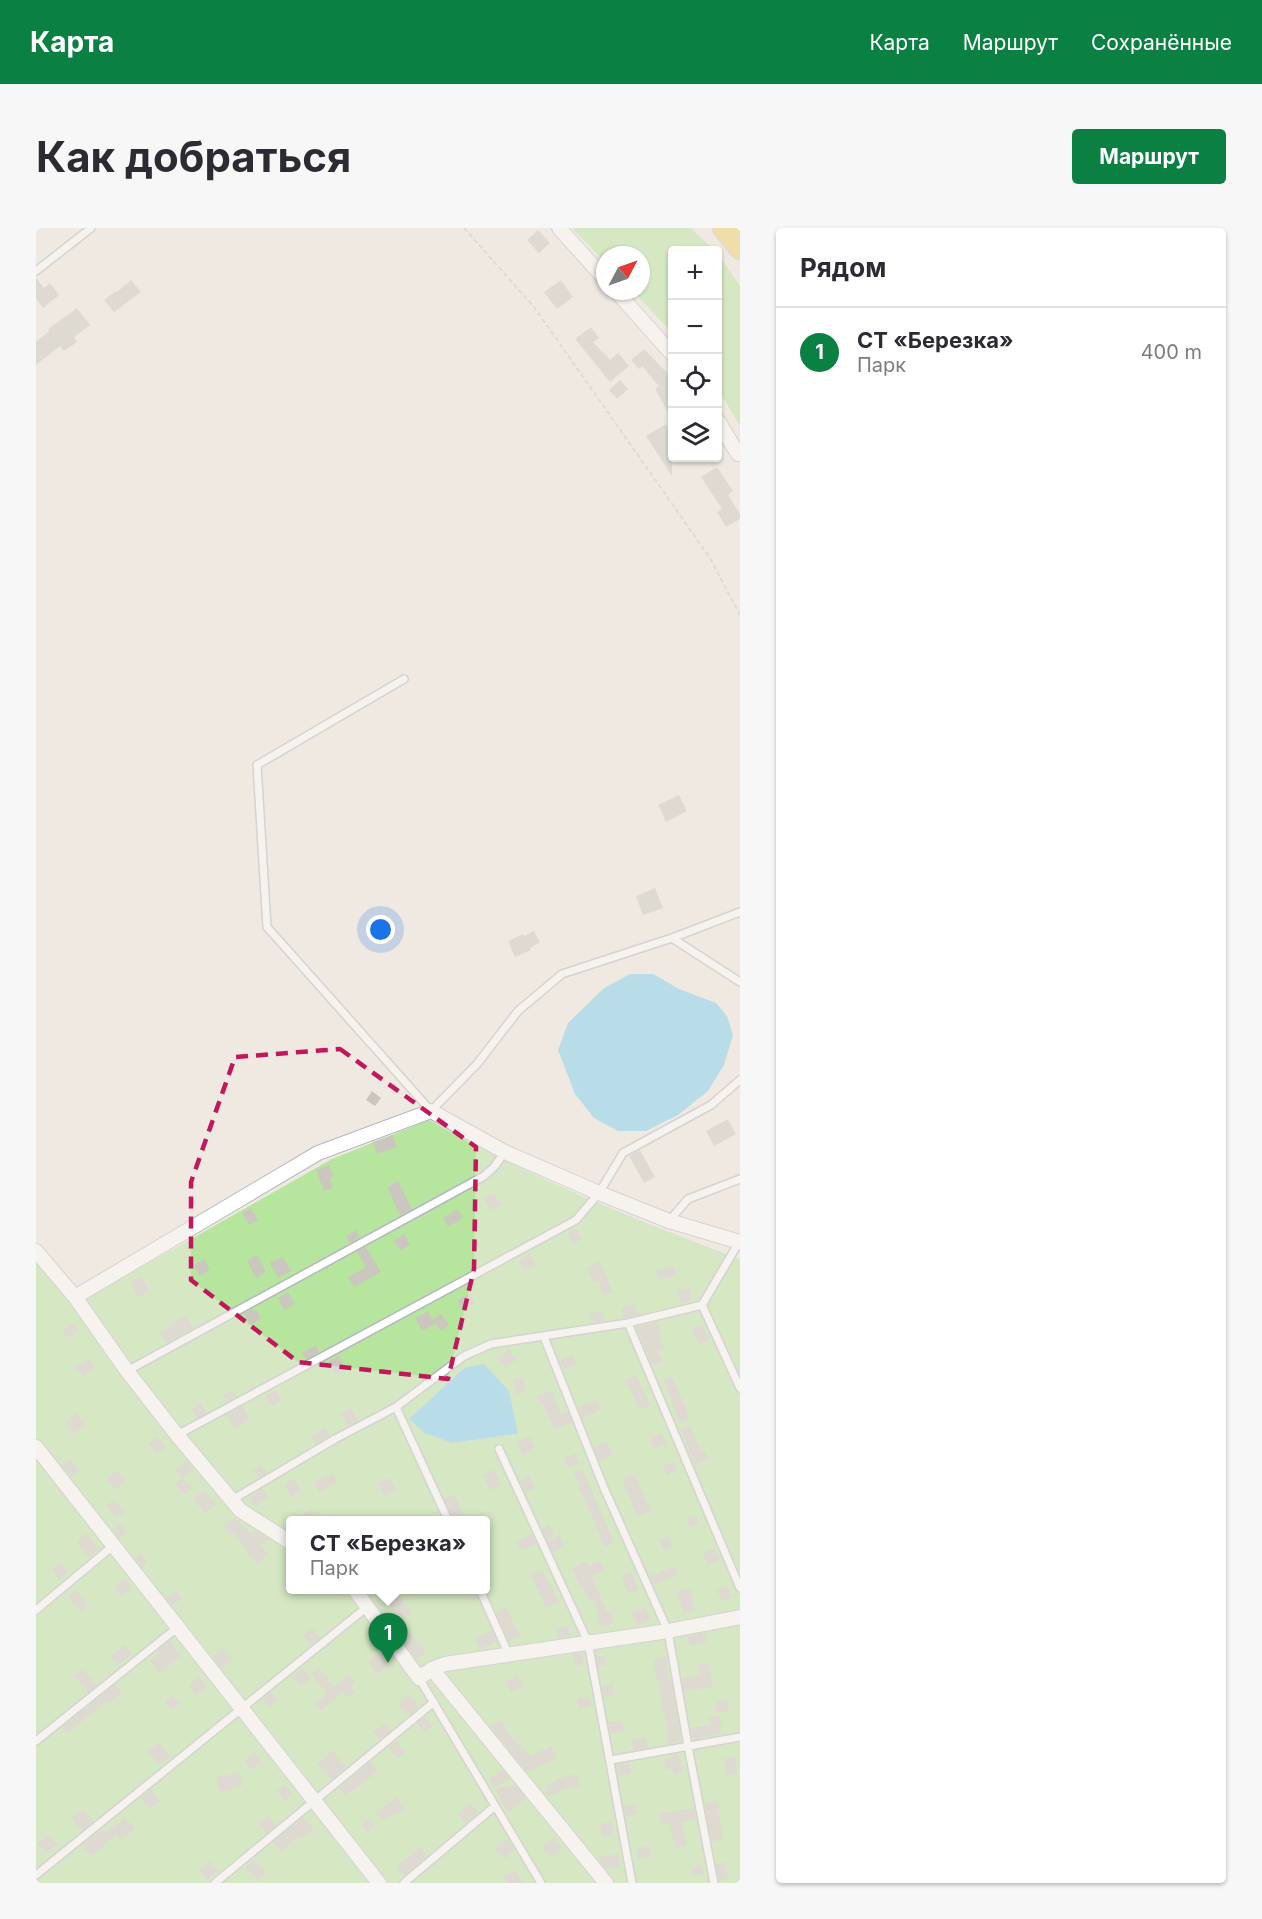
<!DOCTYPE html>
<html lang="ru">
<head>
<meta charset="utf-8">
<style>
  :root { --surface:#fff; --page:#f7f7f7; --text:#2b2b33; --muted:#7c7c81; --line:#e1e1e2; --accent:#0b8043 }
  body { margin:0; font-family:Inter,sans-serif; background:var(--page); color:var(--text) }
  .controls { position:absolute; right:18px; top:18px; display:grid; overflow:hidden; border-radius:6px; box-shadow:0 2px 4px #0004 }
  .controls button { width:54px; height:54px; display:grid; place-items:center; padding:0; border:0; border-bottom:2px solid var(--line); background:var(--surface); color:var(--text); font:30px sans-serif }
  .compass { position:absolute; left:560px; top:18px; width:54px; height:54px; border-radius:50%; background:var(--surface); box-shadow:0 2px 4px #0004; rotate:49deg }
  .you { position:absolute; left:345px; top:702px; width:21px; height:21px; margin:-15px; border:4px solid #fff; border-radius:50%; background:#1a73e8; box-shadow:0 0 0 9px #1a73e833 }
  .badge { display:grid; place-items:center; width:39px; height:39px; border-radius:50%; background:var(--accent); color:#fff; font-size:20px; font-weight:700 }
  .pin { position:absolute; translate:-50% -50px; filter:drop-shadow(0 2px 3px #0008) }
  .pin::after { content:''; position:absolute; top:32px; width:21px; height:18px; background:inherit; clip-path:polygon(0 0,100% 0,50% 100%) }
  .popup { position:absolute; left:250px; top:1288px; width:204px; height:78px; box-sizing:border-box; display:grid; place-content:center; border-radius:6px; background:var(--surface); filter:drop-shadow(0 2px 4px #0005); font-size:20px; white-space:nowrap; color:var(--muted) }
  .popup b { font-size:22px; color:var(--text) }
  .popup::after { content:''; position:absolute; left:50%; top:100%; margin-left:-12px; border:12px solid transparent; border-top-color:var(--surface) }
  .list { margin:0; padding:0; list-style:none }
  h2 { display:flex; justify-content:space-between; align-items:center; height:78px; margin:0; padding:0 24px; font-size:26px }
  h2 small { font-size:20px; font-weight:400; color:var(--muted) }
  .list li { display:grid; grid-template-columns:39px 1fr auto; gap:18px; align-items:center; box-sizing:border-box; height:90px; padding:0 24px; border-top:2px solid var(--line) }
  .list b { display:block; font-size:22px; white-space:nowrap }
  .list p { margin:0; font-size:20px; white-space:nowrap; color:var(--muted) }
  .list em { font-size:20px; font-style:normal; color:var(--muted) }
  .icon { flex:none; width:33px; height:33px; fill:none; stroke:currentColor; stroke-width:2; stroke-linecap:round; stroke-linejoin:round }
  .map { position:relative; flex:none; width:704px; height:1655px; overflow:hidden; border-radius:6px }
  header { display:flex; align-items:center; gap:36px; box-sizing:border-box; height:84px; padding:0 30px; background:var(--accent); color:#fff }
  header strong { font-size:28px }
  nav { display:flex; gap:33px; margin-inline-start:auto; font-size:21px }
  .intro { display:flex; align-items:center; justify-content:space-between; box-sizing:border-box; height:144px; padding:0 36px }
  h1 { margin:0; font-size:42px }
  .button { padding:15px 27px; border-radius:6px; background:var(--accent); color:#fff; font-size:21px; font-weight:700 }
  main { display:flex; gap:36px; padding:0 36px }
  aside { flex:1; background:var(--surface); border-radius:6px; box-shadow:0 2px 4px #0004 }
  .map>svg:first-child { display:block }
  .green { fill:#b6e59e; fill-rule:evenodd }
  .water { fill:#75cff0 }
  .building { fill:#cbc7bf }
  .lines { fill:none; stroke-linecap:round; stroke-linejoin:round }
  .service-casing { stroke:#b4b7c1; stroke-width:10 }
  .minor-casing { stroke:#b4b7c1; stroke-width:16 }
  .primary-casing { stroke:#c9c9c9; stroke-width:24 }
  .path { stroke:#c9c9c9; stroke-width:2; stroke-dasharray:4.5 3; stroke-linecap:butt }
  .service { stroke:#fff; stroke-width:7 }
  .minor { stroke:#fff; stroke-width:14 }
  .primary { stroke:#f2d163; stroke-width:21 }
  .marked { fill:none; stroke:#c2185b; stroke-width:4.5; stroke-dasharray:12 8; stroke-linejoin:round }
</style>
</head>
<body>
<header>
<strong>Карта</strong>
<nav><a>Карта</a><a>Маршрут</a><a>Сохранённые</a></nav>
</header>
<div class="intro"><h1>Как добраться</h1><a class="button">Маршрут</a></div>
<main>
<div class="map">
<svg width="704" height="1655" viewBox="0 0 704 1655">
  <rect width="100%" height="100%" fill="#efe9e1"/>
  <!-- green -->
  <path class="green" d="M536 0H655L678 22H636V105L597 63H605V27H569V34Z
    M682 26 704 58V198L682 161Z
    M393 892C492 948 598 992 704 1031V1655H0V1030L37 1078 296 931ZM428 1140 482 1206 416 1215 373 1191ZM254 1292H449V1362H254Z"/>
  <!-- water -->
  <path class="water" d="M594 746H617L643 761 680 775 691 788 697 807 688 837 672 863 642 887 610 903H582L558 890 539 866 522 822 532 795 568 760Z
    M448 1136 473 1163 482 1206 416 1215 389 1205 373 1191 428 1140Z"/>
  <!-- building -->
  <path class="building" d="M502 2 514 15 503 25 491 12Z
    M0 50 8 60 14 55 23 67 7 80 0 70Z
    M95 52 105 64 78 84 68 72 80 63 81 64Z
    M525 52 537 69 521 81 508 64Z
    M41 80 54 97 38 109 41 114 28 123 24 118 0 137V114L13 103 12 101Z
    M555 99 563 110 557 114 574 132 582 125 593 138 574 154 539 111Z
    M608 121 636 150V191L619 161 623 158 606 138 603 141 595 132Z
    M584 152 592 161 581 171 573 162Z
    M630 196 636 207V248L610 208Z
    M681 239 697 263 692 267 704 286V291L690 299 681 284 686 281 665 249Z
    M643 567 651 583 630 594 622 577Z
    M619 660 627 680 607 687 600 668Z
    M498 703 504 714 494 720 495 722 479 729 472 713 487 706 488 708Z
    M336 863 345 870 339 878 330 872Z
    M692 891 700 906 678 918 670 903Z
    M357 907 361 919 341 926 337 914Z
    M604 922 619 949 608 955 593 928Z
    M293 937 298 949 294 950 297 960 288 963 280 942Z
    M362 953 376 981 364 987 351 959Z
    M458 965 465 977 455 982 448 970Z
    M215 980 222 992 213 997 206 985Z
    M422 981 427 990 412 999 407 990Z
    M540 1000 546 1011 537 1016 531 1005Z
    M320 1002 324 1009 314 1015 310 1008Z
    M368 1006 374 1017 364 1022 358 1012Z
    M330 1019 345 1044 318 1059 312 1049 330 1039 321 1024Z
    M494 1025 500 1037 489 1043 483 1032Z
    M221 1027 230 1044 220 1050 211 1033Z
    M246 1028 255 1043 242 1050 234 1035Z
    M168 1031 174 1042 164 1048 158 1037Z
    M564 1033 577 1064 568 1068 562 1053 557 1055 550 1039Z
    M638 1038 640 1048 622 1052 620 1042Z
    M105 1048 114 1063 103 1070 94 1054Z
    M653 1060 656 1072 645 1075 642 1063Z
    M252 1064 259 1076 248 1082 242 1070Z
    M433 1066 439 1075 427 1082 421 1072Z
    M599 1076 602 1087 587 1090 585 1079Z
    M217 1081 218 1083 221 1082 225 1090 214 1097 208 1085Z
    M392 1083 399 1096 386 1103 379 1090Z
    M566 1083 569 1092 557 1095 554 1086Z
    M405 1086 413 1097 405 1103 397 1092Z
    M150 1087 157 1100 130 1115 124 1104 139 1096 138 1094Z
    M36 1094 43 1102 32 1110 26 1103Z
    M621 1094 628 1122 622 1123 626 1133 616 1137 601 1099Z
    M666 1096 674 1112 663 1117 656 1101Z
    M280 1117 283 1124 270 1131 266 1125Z
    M473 1121 481 1131 469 1140 461 1131Z
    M537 1127 541 1137 528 1142 524 1132Z
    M303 1128 310 1141 299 1147 292 1134Z
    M52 1130 59 1139 47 1149 39 1139Z
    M600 1147 614 1177 603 1182 590 1151Z
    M487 1149 490 1164 481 1166 477 1152Z
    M636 1149 654 1190 643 1195 628 1152Z
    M197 1162 200 1169 191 1174 187 1167Z
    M240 1162 245 1173 235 1178 229 1168Z
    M516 1163 525 1186 531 1183 536 1194 518 1202 508 1177 505 1178 501 1168Z
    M561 1172 565 1182 546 1190 542 1179Z
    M164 1175 171 1185 161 1190 155 1182Z
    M206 1178 214 1192 198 1201 191 1187Z
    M315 1180 322 1192 312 1198 305 1186Z
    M40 1185 49 1196 38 1206 29 1195Z
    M654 1197 665 1223 668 1222 672 1231 659 1237 644 1201Z
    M289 1200 294 1207 280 1216 275 1208Z
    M626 1205 630 1216 619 1221 614 1210Z
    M121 1208 130 1218 121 1226 112 1216Z
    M494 1208 499 1221 487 1227 481 1214Z
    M571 1213 576 1228 563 1233 558 1219Z
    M539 1225 544 1235 532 1240 528 1230Z
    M34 1231 43 1242 35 1248 26 1238Z
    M150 1232 157 1241 146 1250 139 1242Z
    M638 1234 641 1242 631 1247 627 1238Z
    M224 1237 231 1245 223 1250 217 1243Z
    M546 1240 578 1314 568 1319 548 1268 546 1269 541 1258 543 1257 538 1244Z
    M81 1242 90 1254 80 1262 70 1250Z
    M459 1242 465 1257 454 1262 447 1247Z
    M297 1245 302 1254 283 1264 278 1254Z
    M599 1246 614 1283 601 1288 586 1251Z
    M493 1248 499 1260 490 1264 484 1253Z
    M147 1249 156 1260 148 1267 139 1256Z
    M354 1249 360 1263 348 1269 342 1255Z
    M258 1250 266 1263 255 1269 248 1256Z
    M226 1260 232 1268 220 1278 213 1271Z
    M168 1262 180 1276 169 1285 157 1271Z
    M418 1266 428 1287 418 1292 408 1271Z
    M78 1272 88 1284 80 1290 70 1278Z
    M275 1281 281 1293H270L267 1286Z
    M659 1287 663 1296 654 1300 650 1291Z
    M199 1289 215 1306 219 1303 233 1311 225 1317 233 1327 221 1336 197 1305 195 1307 188 1298Z
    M83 1295 91 1304 83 1310 76 1301Z
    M513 1297 518 1307 511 1311 506 1301Z
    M50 1305 63 1321 53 1329 40 1313Z
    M496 1306 500 1316 485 1323 480 1313Z
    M524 1307 529 1319 517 1324 511 1313Z
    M632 1308 636 1319 628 1323 623 1312Z
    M678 1320 684 1332 672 1337 667 1325Z
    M104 1325 112 1335 106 1340 99 1330Z
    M565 1333 569 1343 556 1348 558 1354 571 1384 576 1383 578 1396 564 1399 559 1372 554 1374 547 1359 545 1360 536 1340 550 1334 552 1338Z
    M25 1334 33 1344 23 1351 16 1342Z
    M639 1338 643 1346 618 1357 614 1349Z
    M507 1342 523 1374 510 1380 495 1347Z
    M595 1344 603 1361 593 1366 585 1349Z
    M88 1350 95 1360 85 1368 78 1359Z
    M691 1358 696 1369 686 1374 681 1362Z
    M654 1360 659 1383 647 1386 642 1363Z
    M40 1362 53 1377 45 1384 32 1368Z
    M140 1362 146 1370 136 1378 130 1370Z
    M343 1362H359L375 1386 364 1394Z
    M470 1379 484 1408 473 1413 460 1384Z
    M609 1379 615 1392 602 1398 596 1385Z
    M532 1398 534 1408 522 1410 520 1400Z
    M276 1400 283 1409 274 1417 267 1408Z
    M456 1402 461 1414 444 1421 439 1410Z
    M374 1403 381 1414 382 1413 390 1424 380 1431 365 1408Z
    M668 1405 670 1415 654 1418 652 1408Z
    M134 1413 145 1427 123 1445 114 1433 123 1425 121 1423Z
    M89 1417 96 1426 82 1437 75 1429Z
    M188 1420 196 1431 185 1440 176 1429Z
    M344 1425 353 1437 341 1446 332 1433Z
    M546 1425 548 1436 539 1438 537 1426Z
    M570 1427 571 1437 562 1439 560 1429Z
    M629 1428 633 1452H635L645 1513 632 1516 630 1504H632L617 1431Z
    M673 1435 677 1459 648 1463 646 1450 663 1447 661 1437Z
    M267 1440 275 1450 265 1458 257 1448Z
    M283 1440 298 1459 312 1446 319 1454 315 1459 319 1464 312 1470 306 1464 285 1483 279 1476 291 1465 276 1446Z
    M47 1441 60 1458 52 1464 39 1448Z
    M163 1448 171 1459 160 1467 152 1457Z
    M481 1448 486 1459 475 1464 470 1453Z
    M577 1456 579 1468 568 1470 566 1458Z
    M79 1457 86 1465 75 1474 73 1472 31 1505 27 1499Z
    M235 1464 242 1472 234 1479 227 1471Z
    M374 1466 382 1476 380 1477 382 1480 374 1487 372 1484 370 1486 362 1476Z
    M137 1467 144 1475 136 1482 129 1474Z
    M553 1469 555 1478 543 1481 541 1471Z
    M691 1471 693 1483 681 1485 679 1473Z
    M683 1487 686 1504 657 1511 655 1500 674 1497 673 1489Z
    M389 1489 397 1498 389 1505 381 1495Z
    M465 1492 473 1506 483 1518 485 1516 495 1528 515 1518 521 1530 491 1544 454 1498Z
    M586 1492 588 1503 575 1506 572 1494Z
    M348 1495 355 1503 344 1512 337 1504Z
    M610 1509 612 1520 597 1522 595 1511Z
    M360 1513 369 1525 362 1531 352 1519Z
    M123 1514 134 1528 123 1537 112 1523Z
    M296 1522 310 1539 296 1551 281 1536Z
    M220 1524 226 1533 215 1542 208 1533Z
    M643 1526 647 1544 638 1546 637 1541 630 1542 628 1531 635 1530V1527Z
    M699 1529 702 1545 691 1547 688 1531Z
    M334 1534 342 1543 310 1568 303 1560Z
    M593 1535 595 1545 582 1548 580 1537Z
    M467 1542 474 1551 458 1559 453 1551Z
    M203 1544 206 1558 184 1564 180 1549Z
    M541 1546 544 1558 531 1560 513 1569 508 1558 529 1548Z
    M249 1557 257 1566 249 1573 241 1563Z
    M479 1557 490 1570 472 1584 465 1574 466 1573 459 1561Z
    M115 1561 124 1573 114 1581 105 1570Z
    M360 1569 369 1580 358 1588 357 1586 347 1593 340 1585Z
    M681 1573 687 1612 676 1614 669 1575Z
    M434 1575 442 1584 429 1595 422 1586Z
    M599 1576 601 1586 589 1588 588 1578Z
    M658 1580 660 1591 646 1594 651 1618 639 1621 634 1595 625 1596 624 1585Z
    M47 1582 57 1594 46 1602 36 1590Z
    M232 1588 240 1598 230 1605 222 1596Z
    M89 1589 99 1601 85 1612 81 1607 56 1627H54L46 1617 64 1603 67 1602 69 1605Z
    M268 1589 278 1601 266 1610 264 1608 245 1624 237 1614Z
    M333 1589 339 1597 331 1604 325 1596Z
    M576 1593 578 1607 566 1609 564 1596Z
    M12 1606 21 1617 10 1626 1 1615Z
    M518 1609 526 1620 515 1629 506 1618Z
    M471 1611 479 1622 468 1631 459 1621Z
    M384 1618 391 1628 368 1648 361 1639Z
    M613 1618 615 1629 602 1631 600 1621Z
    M582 1625 584 1639 570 1641 563 1632V1629Z
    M219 1632 230 1645 221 1653 210 1639Z
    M173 1633 182 1643 171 1652 163 1642Z
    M689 1634 692 1651 683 1653 680 1636Z
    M665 1637 667 1646 657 1648 656 1639Z
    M479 1642 487 1655H472L468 1648Z"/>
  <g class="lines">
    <defs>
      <path id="service" d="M0 43 55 0
        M368 451 221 537 231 699 395 883 441 836 482 783 526 746 636 710 704 684
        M636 710 704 754
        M633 993 652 971 704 951
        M666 1077 703 1014
        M592 1095 704 1360
        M508 1109 568 1260 632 1403 652 1518 678 1655
        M91 1143 448 948 458 939 469 924
        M360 1179 412 1292
        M141 1207 540 992 563 965 587 925 675 877 704 852
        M463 1221 552 1414 596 1655
        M196 1272 299 1211 360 1179 428 1128 455 1116 592 1095 666 1077 704 1160
        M444 1362 473 1427
        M0 1382 78 1317
        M383 1450 505 1655
        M0 1513 142 1399
        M575 1532 704 1509
        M0 1647 331 1379
        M179 1655 398 1474
        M368 1655 459 1578"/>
      <path id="minor" d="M523 0 569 51
        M580 63 636 126
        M682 193 702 226
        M0 1023 39 1069
        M0 1219 343 1655
        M254 1314 204 1282 141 1207 91 1143 39 1069 282 925 395 883 469 924 563 965 633 993 704 1014
        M319 1362 383 1450 396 1441 409 1436 632 1403 704 1389
        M396 1441 570 1655"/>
      <path id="primary" d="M688 0 704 20"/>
    </defs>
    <!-- service casing -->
    <use href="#service" class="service-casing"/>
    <!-- minor casing -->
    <use href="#minor" class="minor-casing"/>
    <!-- primary casing -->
    <use href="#primary" class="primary-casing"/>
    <!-- path -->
    <path class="path" d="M428 0 498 79 674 330 704 387"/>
    <!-- service -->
    <use href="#service" class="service"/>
    <!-- minor -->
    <use href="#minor" class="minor"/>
    <!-- primary -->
    <use href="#primary" class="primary"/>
  </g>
  <!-- marked area -->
  <path d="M0 0H704V1655H0ZM304 821 440 919 438 1041 412 1151 262 1134 155 1052V954L199 829Z" fill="#efe9e1" fill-opacity=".55" fill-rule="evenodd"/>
  <path class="marked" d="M304 821 440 919 438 1041 412 1151 262 1134 155 1052V954L199 829Z"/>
</svg>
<div class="controls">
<button>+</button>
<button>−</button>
<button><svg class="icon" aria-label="locate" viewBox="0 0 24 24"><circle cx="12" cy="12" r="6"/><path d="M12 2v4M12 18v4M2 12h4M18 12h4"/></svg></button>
<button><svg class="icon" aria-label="layers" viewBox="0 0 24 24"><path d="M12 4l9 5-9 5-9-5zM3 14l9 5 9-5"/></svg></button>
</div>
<svg class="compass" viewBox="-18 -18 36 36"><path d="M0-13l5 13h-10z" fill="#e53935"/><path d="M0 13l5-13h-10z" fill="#7c7c81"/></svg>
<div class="you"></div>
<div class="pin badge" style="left:352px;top:1435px">1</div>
<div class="popup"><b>СТ «Березка»</b>Парк</div>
</div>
<aside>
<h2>Рядом<small></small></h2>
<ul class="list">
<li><span class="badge">1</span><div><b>СТ «Березка»</b><p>Парк</p></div><em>400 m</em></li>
</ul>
</aside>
</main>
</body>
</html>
